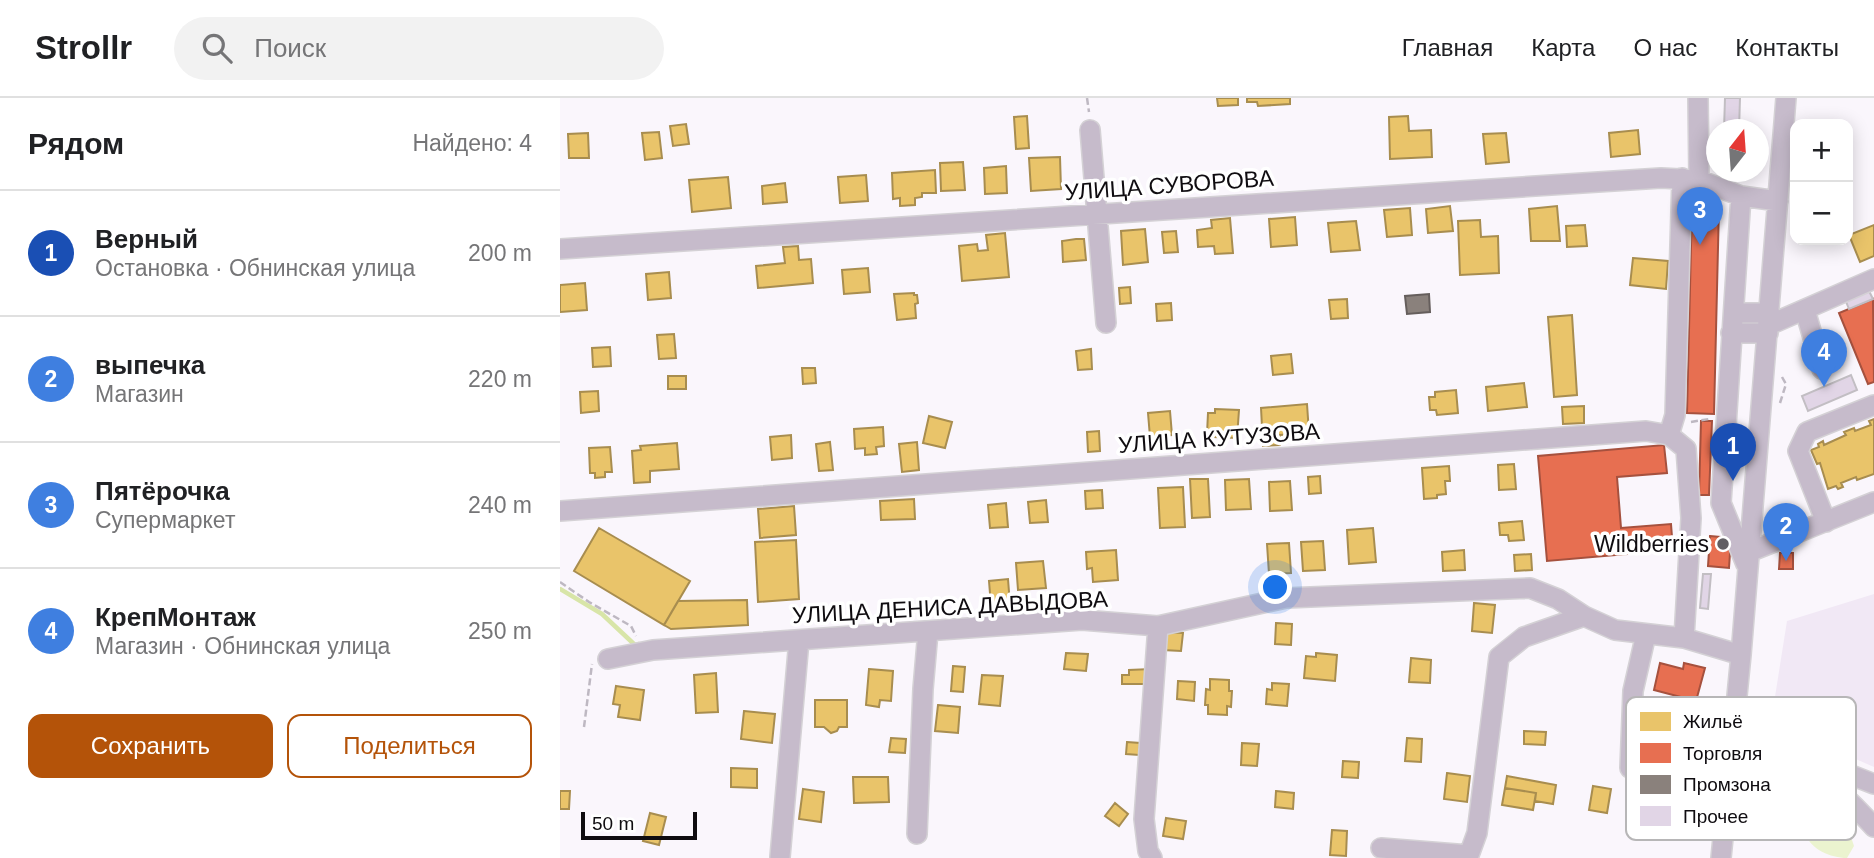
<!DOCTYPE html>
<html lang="ru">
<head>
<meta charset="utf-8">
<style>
  :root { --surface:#fff; --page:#f2f2f2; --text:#202124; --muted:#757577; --line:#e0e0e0; --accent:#b45309 }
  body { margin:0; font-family:Helvetica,sans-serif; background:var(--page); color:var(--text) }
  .controls { position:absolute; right:21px; top:21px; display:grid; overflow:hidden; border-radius:14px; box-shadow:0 4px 18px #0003 }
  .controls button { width:63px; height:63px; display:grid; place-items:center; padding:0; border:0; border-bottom:2px solid var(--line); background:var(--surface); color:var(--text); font:35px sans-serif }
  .compass { position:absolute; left:1146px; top:21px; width:63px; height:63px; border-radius:50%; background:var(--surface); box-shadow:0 4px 18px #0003; rotate:17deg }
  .scale { position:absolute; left:21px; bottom:18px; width:116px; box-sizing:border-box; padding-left:7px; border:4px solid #0f0c10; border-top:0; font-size:19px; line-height:24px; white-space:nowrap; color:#0f0c10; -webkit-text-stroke:5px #fff; paint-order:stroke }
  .you { position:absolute; left:716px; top:490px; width:24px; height:24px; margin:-18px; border:5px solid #fff; border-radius:50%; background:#1a73e8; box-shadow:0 0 0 10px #1a73e833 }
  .badge { display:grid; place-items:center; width:46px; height:46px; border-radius:50%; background:var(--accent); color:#fff; font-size:23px; font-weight:700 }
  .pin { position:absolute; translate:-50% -58px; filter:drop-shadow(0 2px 4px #0008) }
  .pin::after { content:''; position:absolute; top:37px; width:24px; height:21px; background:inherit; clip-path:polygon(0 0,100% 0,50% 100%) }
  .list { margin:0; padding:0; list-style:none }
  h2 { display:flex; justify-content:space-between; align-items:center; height:91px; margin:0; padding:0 28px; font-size:30px }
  h2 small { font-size:23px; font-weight:400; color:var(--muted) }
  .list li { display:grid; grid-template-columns:46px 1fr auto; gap:21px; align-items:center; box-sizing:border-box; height:126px; padding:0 28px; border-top:2px solid var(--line) }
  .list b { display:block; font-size:26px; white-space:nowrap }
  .list p { margin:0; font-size:23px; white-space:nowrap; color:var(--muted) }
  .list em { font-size:23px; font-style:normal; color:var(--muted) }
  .actions { display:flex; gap:14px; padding:21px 28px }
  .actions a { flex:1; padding:16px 0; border:2px solid var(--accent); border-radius:14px; text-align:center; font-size:24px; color:var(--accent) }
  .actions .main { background:var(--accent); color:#fff }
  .icon { flex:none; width:38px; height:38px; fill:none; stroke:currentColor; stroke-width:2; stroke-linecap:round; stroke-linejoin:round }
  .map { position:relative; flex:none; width:1314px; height:760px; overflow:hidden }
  header { display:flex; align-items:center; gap:42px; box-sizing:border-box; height:98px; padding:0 35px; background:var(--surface); border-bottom:2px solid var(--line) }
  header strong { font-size:33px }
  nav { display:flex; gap:38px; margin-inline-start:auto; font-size:24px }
  .search { width:490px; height:63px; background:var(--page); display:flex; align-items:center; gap:18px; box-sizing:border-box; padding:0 24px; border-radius:38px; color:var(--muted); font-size:26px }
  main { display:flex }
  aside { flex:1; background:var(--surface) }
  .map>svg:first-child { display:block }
  .built { fill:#f1e8f5 }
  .green { fill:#ebf3cf }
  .homes { fill:#e9c46a; stroke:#a88d4f; stroke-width:2 }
  .shops { fill:#e76f51; stroke:#a6513e; stroke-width:2 }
  .industry { fill:#8a817c; stroke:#655e5c; stroke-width:2 }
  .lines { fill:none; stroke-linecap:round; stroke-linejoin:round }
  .stream { stroke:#d8e5a8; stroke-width:4.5 }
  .building { fill:#e1d5e6; stroke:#c2bec3; stroke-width:2 }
  .minor-casing { stroke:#d4d1d5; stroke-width:22 }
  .path { stroke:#beb8c2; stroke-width:2.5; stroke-dasharray:7 3.5; stroke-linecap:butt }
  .minor { stroke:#c6bbcb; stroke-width:19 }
  .poi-dot { fill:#615e63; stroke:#fff; stroke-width:2.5 }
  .labels { text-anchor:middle; stroke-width:7; stroke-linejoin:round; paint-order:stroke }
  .street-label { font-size:23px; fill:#0f0c10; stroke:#fff }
  .poi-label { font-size:23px; fill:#0f0c10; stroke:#fff; text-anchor:end }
  .key { fill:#fff; stroke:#b7b6b7; stroke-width:2 }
  .key-label { font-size:19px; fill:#0f0c10 }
</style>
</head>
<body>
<header>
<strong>Strollr</strong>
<div class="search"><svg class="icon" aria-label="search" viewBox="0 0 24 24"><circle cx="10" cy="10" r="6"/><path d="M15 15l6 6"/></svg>Поиск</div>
<nav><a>Главная</a><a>Карта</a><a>О нас</a><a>Контакты</a></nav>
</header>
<main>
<aside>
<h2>Рядом<small>Найдено: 4</small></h2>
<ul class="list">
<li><span class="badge" style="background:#1a4fb4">1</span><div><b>Верный</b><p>Остановка · Обнинская улица</p></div><em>200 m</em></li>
<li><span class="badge" style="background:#3f7fe0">2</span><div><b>выпечка</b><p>Магазин</p></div><em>220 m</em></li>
<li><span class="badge" style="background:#3f7fe0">3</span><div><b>Пятёрочка</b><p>Супермаркет</p></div><em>240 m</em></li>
<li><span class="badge" style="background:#3f7fe0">4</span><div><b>КрепМонтаж</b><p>Магазин · Обнинская улица</p></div><em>250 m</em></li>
</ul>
<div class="actions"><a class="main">Сохранить</a><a>Поделиться</a></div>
</aside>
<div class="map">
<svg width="1314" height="760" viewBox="0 0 1314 760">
  <rect width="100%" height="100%" fill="#faf6fc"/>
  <!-- built -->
  <path class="built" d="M1314 496V669L1211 624 1227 523Z"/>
  <!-- green -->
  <path class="green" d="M1264 709 1288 730 1294 748 1287 760C1271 760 1249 751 1245 734 1244 727 1246 718 1246 711Z"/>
  <!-- homes -->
  <path class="homes" d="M657 0H678V7L658 8Z
    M687 0H730V6L698 8 697 4H687Z
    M467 18 469 50 456 51 454 19Z
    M848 18 849 33 871 32 872 59 830 61 829 19Z
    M126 26 129 46 113 48 110 28Z
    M1078 32 1080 56 1051 59 1049 35Z
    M99 34 102 60 85 62 82 35Z
    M28 35 29 60H9L8 36Z
    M946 35 949 64 926 66 923 36Z
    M500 59 501 91 471 93 469 60Z
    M403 64 405 92 381 93 380 65Z
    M446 68 447 95 425 96 424 70Z
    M375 72 376 95H362V99L355 100V107L340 108V100L333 101 332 75Z
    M306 77 308 103 280 105 278 79Z
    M168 79 171 110 132 114 129 82Z
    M225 85 227 104 203 106 202 88Z
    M890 108 893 133 868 135 866 111Z
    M997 108 1000 143H971L969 111Z
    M850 110 852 137 827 139 824 112Z
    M735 119 737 147 711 149 709 121Z
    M670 120 673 155 655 156 654 148 638 149 637 132 652 130 651 122Z
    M920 122 921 139 938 138 939 175 900 177 898 123Z
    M796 123 800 152 771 154 768 125Z
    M1025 127 1027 148 1007 149 1006 128Z
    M1314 127V158L1300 164 1289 137Z
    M585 131 588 164 563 167 561 133Z
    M616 133 618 154 604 155 602 134Z
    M445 135 449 179 402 183 399 148 417 146 418 153 428 152 426 137Z
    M516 141H524L526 162 503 164 502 143Z
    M238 148 239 162 251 161 253 185 198 190 196 168 225 165 223 149Z
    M1073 160 1108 163 1106 191 1070 187Z
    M308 170 310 194 284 196 282 172Z
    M109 174 111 200 88 202 86 176Z
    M25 185 27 212 0 214V187Z
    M570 189 571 205 560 206 559 190Z
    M354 195V197H357L358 205 355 206 356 220 337 222 334 196Z
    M787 201 788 220 771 221 769 202Z
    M611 205 612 222 597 223 596 206Z
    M1012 217 1017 297 994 299 988 219Z
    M114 236 116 260 99 261 97 237Z
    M50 249 51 268 33 269 32 250Z
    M531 251 532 271 518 272 516 253Z
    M731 256 733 275 713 277 711 258Z
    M242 270H255L256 285 243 286Z
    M108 278H126V291H108Z
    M964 285 967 309 928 313 926 289Z
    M896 292 898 315 877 317 876 312H870L869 299H875V294Z
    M38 293 39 313 21 315 20 294Z
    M747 306 749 335 720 337V347L703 348 701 310Z
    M1024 308V325L1003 326 1002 309Z
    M655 311 679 312 677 340 654 339V337L647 336 648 315H655Z
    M610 313 612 337 590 339 588 315Z
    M369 318 392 324 385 350 363 345Z
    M1314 321V376L1297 382 1296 379 1281 385 1283 389 1278 391 1276 388 1268 391 1260 365 1257 366 1251 352 1259 349 1258 346 1263 343 1264 347 1286 337 1284 334 1294 330 1295 333 1311 327 1309 323Z
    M323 329 324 348 316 349 317 356 305 357V350L295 351 294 331Z
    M539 333 540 353 528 354 527 334Z
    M231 337 232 360 212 362 210 339Z
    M270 344 273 372 259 373 256 346Z
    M357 344 359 372 342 374 339 346Z
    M117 345 119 371 90 373V384L74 385 72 353 81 352 80 348Z
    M50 349 52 374H45V379L35 380V375H30L29 350Z
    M954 366 956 391 939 392 938 367Z
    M889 368 890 383H885L886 396 877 397V400L864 401 862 370Z
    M760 378 761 395 749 396 748 379Z
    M630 381H648L650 419 632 420Z
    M689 381 691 411 666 412 665 382Z
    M730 383 732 412 710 413 709 384Z
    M623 389 625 429 600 430 598 390Z
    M542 392 543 410 526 411 525 393Z
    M354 401 355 421 321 422 320 403Z
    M486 402 488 424 470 425 468 404Z
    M446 405 448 429 430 430 428 407Z
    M234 408 236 437 200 440 198 411Z
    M962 423 964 442 949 443 948 437H940L939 425Z
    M39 430 130 483 104 527 14 473Z
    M813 430 816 464 789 466 787 432Z
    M236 442 239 501 198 504 195 444Z
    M763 443 765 472 743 473 741 444Z
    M729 445 731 475 709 476 707 446Z
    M556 452 558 482 533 484 532 470 527 471 526 454Z
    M904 452 905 472 883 473 882 454Z
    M971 456 972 472 955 473 954 457Z
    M483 463 486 490 458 492 456 465Z
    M448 481 450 507 431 508 429 483Z
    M187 502 188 527 111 531 104 527 118 503Z
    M914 505 935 507 932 535 912 533Z
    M716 525 732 526 731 547 715 546Z
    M604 534 623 535 621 553 603 552Z
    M506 555 528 556 526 573 504 571Z
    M756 555 777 557 775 583 744 580 746 558 756 559Z
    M851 560 871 562 870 585 849 584Z
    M393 568 405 569 403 594 391 593Z
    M309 571 333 573 331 603 320 602 319 609 306 607Z
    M591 571V586H562V577H569V572Z
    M156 575 158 614 136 615 134 577Z
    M422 577 443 578 440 608 419 606Z
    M650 581 669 582V593H672L671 609 667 608V617L648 616V607H645L646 591 650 592Z
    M618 583 635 584 634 603 617 601Z
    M712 585 729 586 727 608 706 606 707 591 712 592Z
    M56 588 84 592 80 622 58 619 60 607 53 606Z
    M255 602H287V629H279L277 633 271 635 264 629H255Z
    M378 607 400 609 398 635 375 633Z
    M184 613 215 616 212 645 181 641Z
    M964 633 986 634 985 647 964 646Z
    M331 640 346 641 345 655 329 654Z
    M847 640 862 641 861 664 845 663Z
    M567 644 580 645 579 657 566 656Z
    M682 645 699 646 697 668 681 667Z
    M783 663 799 664 798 680 782 679Z
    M171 670 197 671V690L171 689Z
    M887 675 910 678 907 704 884 701Z
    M947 678 996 687 993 706 975 703 976 695 945 690Z
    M293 679H328L329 704 294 705Z
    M1033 688 1051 691 1047 715 1029 712Z
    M945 690 976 695 973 712 942 707Z
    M243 691 264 694 261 724 239 721Z
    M0 693H10L9 711H0Z
    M716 693 734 695 733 711 715 709Z
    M555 705 568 716 559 728 545 718Z
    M90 715 106 719 99 747 83 743Z
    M606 720 626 723 623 741 603 738Z
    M772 732 787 733 786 758 770 757Z"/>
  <!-- shops -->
  <path class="shops" d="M1132 107 1159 108 1154 316 1127 315Z
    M1313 201 1314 284 1308 286 1279 215Z
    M1141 323H1152L1149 397H1139Z
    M1104 347 1107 375 1057 379 1061 430 1111 426 1113 452 987 463 978 358Z
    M1150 438 1171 440 1169 470 1148 468Z
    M1220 455H1233V471H1219Z
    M1100 565 1123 571 1124 565 1145 570 1136 603 1094 592Z"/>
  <!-- industry -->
  <path class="industry" d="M869 196 870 214 847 216 845 198Z"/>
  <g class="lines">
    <!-- stream -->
    <path class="stream" d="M0 491 42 516 75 547 79 546"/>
  </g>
  <!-- building -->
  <path class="building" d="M1165 0H1180L1179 32H1164Z
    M1308 191 1313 201 1289 211 1285 201Z
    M1291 277 1297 292 1248 313 1242 298Z
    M1143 476H1151L1148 511 1140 510Z"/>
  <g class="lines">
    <defs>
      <path id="minor" d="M1138 0 1139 82
        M530 32 546 225
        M1181 98 1161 405 1186 466
        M0 151 1101 80 1139 82 1181 98 1218 103
        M1245 212 1262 271
        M1174 215H1210
        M1209 227 1314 181
        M1171 235H1208
        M1109 337 1115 317 1122 80
        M0 413 1086 333 1109 337 1126 351 1131 420 1124 540
        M1266 424 1238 353 1247 334 1314 307
        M1189 454 1314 404
        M48 561 93 552 522 522 598 528 726 500 970 490 998 501 1024 518 1055 532 1124 540 1181 557
        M1171 641C1183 640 1192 644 1203 648 1249 663 1282 694 1314 729
        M1246 666 1273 670 1314 686
        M1070 670 1073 593 1086 536
        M357 736 363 591 368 533
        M821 750 909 757 917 735 939 559 964 539 1024 518
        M220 759 239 542
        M592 760 588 753 584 721 598 528
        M1161 760 1181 557 1226 0"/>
    </defs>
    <!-- minor casing -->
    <use href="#minor" class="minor-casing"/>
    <!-- path -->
    <path class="path" d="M527 0 529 14
      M1220 305 1226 286 1222 279
      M1131 324 1149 321
      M0 484 29 504 71 528 76 538
      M24 629 32 566"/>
    <!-- minor -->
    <use href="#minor" class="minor"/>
  </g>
  <!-- markers -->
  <circle class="poi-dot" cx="1163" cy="446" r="7"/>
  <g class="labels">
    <!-- street labels -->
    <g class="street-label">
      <text transform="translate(609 87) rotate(-4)" y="8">УЛИЦА СУВОРОВА</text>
      <text transform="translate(659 340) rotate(-4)" y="8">УЛИЦА КУТУЗОВА</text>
      <text transform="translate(390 509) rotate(-3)" y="8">УЛИЦА ДЕНИСА ДАВЫДОВА</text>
    </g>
    <!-- poi labels -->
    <g class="poi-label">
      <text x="1149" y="454">Wildberries</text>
    </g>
  </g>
  <!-- legend -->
  <rect x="1066" y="599" width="230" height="143" rx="10" class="key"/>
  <rect x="1080" y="614" width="31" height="19" fill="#e9c46a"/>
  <rect x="1080" y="645" width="31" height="20" fill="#e76f51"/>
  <rect x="1080" y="677" width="31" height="19" fill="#8a817c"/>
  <rect x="1080" y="708" width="31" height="20" fill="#e1d5e6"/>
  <g class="key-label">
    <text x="1123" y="630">Жильё</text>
    <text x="1123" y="662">Торговля</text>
    <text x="1123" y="693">Промзона</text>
    <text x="1123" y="725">Прочее</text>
  </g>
</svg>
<div class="controls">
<button>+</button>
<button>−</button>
</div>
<svg class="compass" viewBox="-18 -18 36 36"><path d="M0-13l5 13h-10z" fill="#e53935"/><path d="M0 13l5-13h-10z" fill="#757577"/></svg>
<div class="scale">50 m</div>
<div class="you"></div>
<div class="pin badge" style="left:1173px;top:383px;background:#1a4fb4">1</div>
<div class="pin badge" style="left:1226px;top:463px;background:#3f7fe0">2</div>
<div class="pin badge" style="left:1140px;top:147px;background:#3f7fe0">3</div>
<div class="pin badge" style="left:1264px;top:289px;background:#3f7fe0">4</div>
</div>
</main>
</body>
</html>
